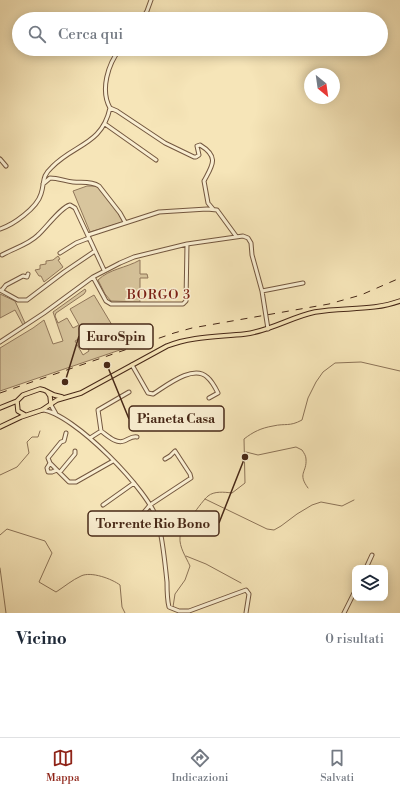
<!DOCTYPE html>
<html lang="it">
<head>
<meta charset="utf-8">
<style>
  :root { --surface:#fff; --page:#f6f6f7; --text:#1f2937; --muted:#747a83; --line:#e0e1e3; --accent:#8f2418 }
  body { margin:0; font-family:"Libre Bodoni",serif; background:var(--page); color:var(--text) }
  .controls { position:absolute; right:12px; bottom:12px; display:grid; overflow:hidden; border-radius:8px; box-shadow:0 2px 10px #0003 }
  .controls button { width:36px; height:36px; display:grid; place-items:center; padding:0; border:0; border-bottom:1px solid var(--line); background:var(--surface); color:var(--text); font:20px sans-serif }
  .compass { position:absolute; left:304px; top:68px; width:36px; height:36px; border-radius:50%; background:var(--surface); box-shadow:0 2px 10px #0003; rotate:151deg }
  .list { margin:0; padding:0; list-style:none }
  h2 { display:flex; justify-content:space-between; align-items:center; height:52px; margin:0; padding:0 16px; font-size:17px }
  h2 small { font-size:13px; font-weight:400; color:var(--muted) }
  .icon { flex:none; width:22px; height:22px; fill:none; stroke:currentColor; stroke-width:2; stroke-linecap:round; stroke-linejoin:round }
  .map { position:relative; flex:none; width:400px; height:613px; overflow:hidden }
  .search { position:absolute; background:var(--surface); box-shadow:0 2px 10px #0003; left:12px; right:12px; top:12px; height:44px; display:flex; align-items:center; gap:10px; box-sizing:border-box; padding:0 14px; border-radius:22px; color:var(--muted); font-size:15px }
  .sheet { height:124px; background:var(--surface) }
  nav { display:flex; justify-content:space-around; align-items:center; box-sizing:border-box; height:56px; border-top:1px solid var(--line); background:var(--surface); font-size:11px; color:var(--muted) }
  nav a { display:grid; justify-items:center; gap:2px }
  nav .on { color:var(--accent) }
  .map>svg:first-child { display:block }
  .green { fill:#d8c59d; stroke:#90765a; fill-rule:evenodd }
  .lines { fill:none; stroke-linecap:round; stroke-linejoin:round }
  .stream { stroke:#8c7357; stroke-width:1 }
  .minor-casing { stroke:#73573f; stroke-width:5 }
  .major-casing { stroke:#472817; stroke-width:5.5 }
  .minor { stroke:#f9eed1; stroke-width:3 }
  .major { stroke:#f6e5b8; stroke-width:3.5 }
  .rail { stroke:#472817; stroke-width:1; stroke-dasharray:7 7; stroke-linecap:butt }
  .labels { text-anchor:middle; stroke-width:3; stroke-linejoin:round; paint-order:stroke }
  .neighbourhood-label { font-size:13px; letter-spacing:1px; fill:#7a1f14; stroke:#f9eed1 }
  .leader { fill:none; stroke:#472817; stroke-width:1.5 }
  .callout-dot { fill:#472817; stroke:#f9eed1; stroke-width:1.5 }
  .callout { fill:#f9eed1; stroke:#472817; stroke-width:1.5 }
  .callout-label { font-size:13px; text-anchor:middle; font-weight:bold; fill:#472817 }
</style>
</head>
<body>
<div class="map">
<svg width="400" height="613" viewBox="0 0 400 613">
  <rect width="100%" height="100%" fill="#f6e5b8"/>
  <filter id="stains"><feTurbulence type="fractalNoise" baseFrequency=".005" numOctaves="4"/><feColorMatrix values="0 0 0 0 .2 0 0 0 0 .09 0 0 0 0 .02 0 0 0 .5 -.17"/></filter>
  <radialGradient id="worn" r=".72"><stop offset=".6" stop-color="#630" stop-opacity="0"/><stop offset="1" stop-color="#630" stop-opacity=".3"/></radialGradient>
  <!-- green -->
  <path class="green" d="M87 186H97L118 212 123 222 90 232 73 191Z
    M58 256 60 259 58 260 63 267 44 282 41 276H39L35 270 40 269V265L46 264V261L53 260Z
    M140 260V274H147L148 278H140V302L111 301 105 294 98 280C109 269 126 268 140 260Z
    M85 289 86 291 84 294 56 313 55 316 58 323 67 318 73 328 79 325 70 309 94 295 118 335 125 334 135 330 142 334 149 330 152 339 0 391V348L33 328 44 320 53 344 63 341 53 312ZM82 337 89 351 83 355 75 341Z
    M0 294 15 301 25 323 23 325 15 310 0 318Z"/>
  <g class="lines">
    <!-- stream -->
    <path class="stream" d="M246 452 258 455 296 447 302 450C304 453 306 456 306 459 307 473 297 473 308 488
      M0 475 17 467 29 453 27 442 32 437H38L40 431
      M205 499 267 529 274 530 281 526 297 514 312 505 321 502 342 506 354 500
      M0 535 7 529 45 541 52 553 39 582 56 592C64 587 72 580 81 576 91 571 112 579 120 585L122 607 125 613
      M186 556 206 564 241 583
      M0 568 6 613
      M173 607 175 594 185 580 190 566C186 557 179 547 180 537 181 530 202 501 208 496 214 491 224 492 232 493L245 483 244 439C253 432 261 428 273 426 286 423 289 427 302 420L308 398 316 382 323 372 335 363 361 362 400 371"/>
    <defs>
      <path id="minor" d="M142 19 147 11 151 0
        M120 49C108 64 100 90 110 108L117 111 165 143 194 157H196L199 155 197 146 200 145C220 157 212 166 204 181L208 203 213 209
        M105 124 156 160
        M0 159 6 166
        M43 184 50 178C58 178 65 181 73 182 82 183 91 181 99 186L120 213 125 222
        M0 229C13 225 37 208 41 194 45 182 41 177 52 167 74 144 102 145 110 108
        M88 235 159 212 207 209 217 210 236 236
        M60 253 76 243 89 238
        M2 255C14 248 28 245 38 235 46 228 61 207 70 205L75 208 104 270
        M93 277 106 301 111 304H183L186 301 187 244
        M0 290 18 300H27L64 272 95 251
        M2 290 6 285 23 276 27 277 28 274
        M262 291 303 283
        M0 342 44 313 93 277 120 263 134 257 187 244 243 236 248 238 251 243 252 255 262 291 268 329
        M132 365 148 393 153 394C166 386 193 364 207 377 212 381 215 387 218 393L209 398
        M51 405 56 414
        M42 410C72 412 151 492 158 522 163 540 165 564 167 582 167 590 167 599 169 607L179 611H189L246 590 249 594 246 613
        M101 431 98 410 129 392
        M66 433 64 441 61 442 48 458 50 463 69 482H76L113 461
        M90 438 101 431C108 436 116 444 124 441 129 439 132 436 137 437
        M50 463 47 468 48 472H52L57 470
        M60 472 75 454V451
        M103 505 134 483
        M96 530 115 515 130 529 150 505 191 478 190 474 175 451 170 456 165 459
        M366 568 372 555
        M344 613 355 591"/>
      <path id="major" d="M48 393 50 396 51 405
        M17 401 18 411 25 415
        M0 408 17 401 23 395 40 389 44 390 54 395 62 397
        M0 427 21 417 42 410 57 400 81 393 167 346C192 336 219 337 245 334 270 331 291 317 315 312 343 307 373 311 400 301"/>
    </defs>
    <!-- minor casing -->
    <use href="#minor" class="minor-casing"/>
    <!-- major casing -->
    <use href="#major" class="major-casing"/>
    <!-- minor -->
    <use href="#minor" class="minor"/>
    <!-- major -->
    <use href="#major" class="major"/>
    <!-- rail -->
    <path class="rail" d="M0 393 174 333 192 328 329 304 361 295 400 278"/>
  </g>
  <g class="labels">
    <!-- neighbourhood labels -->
    <g class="neighbourhood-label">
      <text x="159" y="299">BORGO 3</text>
    </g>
  </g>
  <!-- callouts -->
  <path class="leader" d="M65 382L79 336M107 365L129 419M245 457L219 523"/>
  <g class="callout-dot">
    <circle cx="65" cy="382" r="4"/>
    <circle cx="107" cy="365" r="4"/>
    <circle cx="245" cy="457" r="4"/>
  </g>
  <g class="callout">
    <rect x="79" y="324" width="74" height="25" rx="4"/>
    <rect x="129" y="406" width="95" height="25" rx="4"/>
    <rect x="88" y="511" width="131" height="25" rx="4"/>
  </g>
  <g class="callout-label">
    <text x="116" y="341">EuroSpin</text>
    <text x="176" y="423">Pianeta Casa</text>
    <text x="153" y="528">Torrente Rio Bono</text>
  </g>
  <rect width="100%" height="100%" filter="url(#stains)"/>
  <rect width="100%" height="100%" fill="url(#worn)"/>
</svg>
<div class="controls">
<button><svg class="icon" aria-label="layers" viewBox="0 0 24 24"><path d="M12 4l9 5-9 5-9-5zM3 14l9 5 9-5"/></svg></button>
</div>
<svg class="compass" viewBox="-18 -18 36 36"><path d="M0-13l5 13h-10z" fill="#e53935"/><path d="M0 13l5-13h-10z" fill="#747a83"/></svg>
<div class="search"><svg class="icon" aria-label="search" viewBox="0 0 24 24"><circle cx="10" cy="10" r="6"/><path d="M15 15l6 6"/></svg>Cerca qui</div>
</div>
<section class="sheet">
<h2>Vicino<small>0 risultati</small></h2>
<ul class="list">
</ul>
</section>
<nav>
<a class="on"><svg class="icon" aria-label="map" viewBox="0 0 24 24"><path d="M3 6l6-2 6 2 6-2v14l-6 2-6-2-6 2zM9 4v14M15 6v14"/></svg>Mappa</a>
<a><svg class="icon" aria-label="directions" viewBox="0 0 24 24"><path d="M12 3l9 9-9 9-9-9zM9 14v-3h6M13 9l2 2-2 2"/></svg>Indicazioni</a>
<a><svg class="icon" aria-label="saved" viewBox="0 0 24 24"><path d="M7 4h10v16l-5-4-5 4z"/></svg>Salvati</a>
</nav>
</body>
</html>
